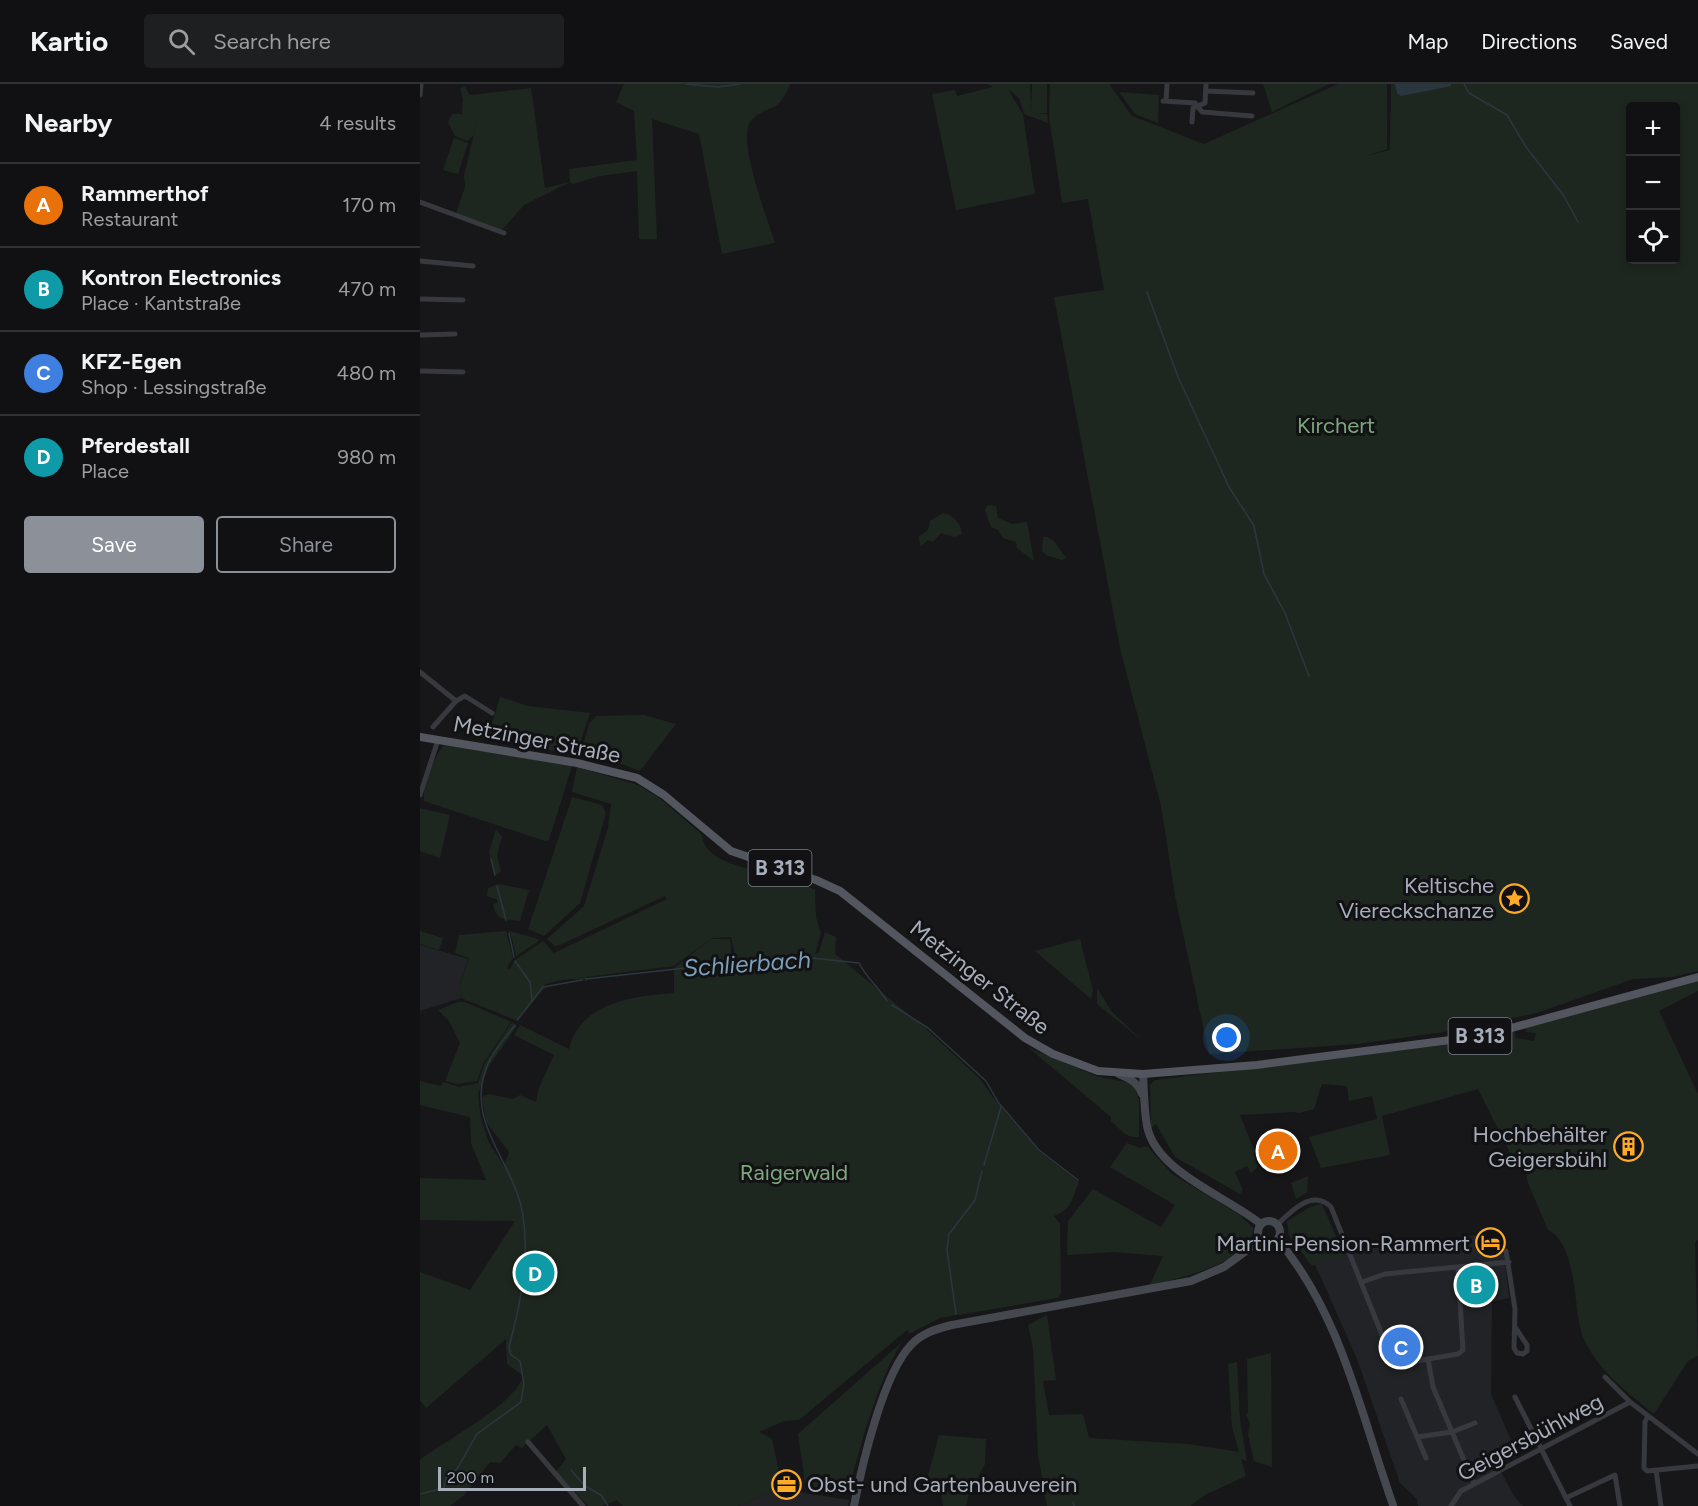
<!DOCTYPE html>
<html lang="en">
<head>
<meta charset="utf-8">
<style>
  :root { --surface:#111113; --page:#1e1f21; --text:#f1f3f6; --muted:#9c9da0; --line:#303133; --accent:#8c9099 }
  body { margin:0; font-family:Figtree,sans-serif; background:var(--page); color:var(--text) }
  .controls { position:absolute; right:18px; top:18px; display:grid; overflow:hidden; border-radius:6px; box-shadow:0 3px 9px #0003 }
  .controls button { width:54px; height:54px; display:grid; place-items:center; padding:0; border:0; border-bottom:2px solid var(--line); background:var(--surface); color:var(--text); font:30px sans-serif }
  .scale { position:absolute; left:18px; bottom:15px; width:148px; box-sizing:border-box; padding-left:6px; border:3px solid #a7aeba; border-top:0; font-size:16px; line-height:21px; white-space:nowrap; color:#a7aeba; -webkit-text-stroke:4px #121214; paint-order:stroke }
  .you { position:absolute; left:807px; top:954px; width:21px; height:21px; margin:-15px; border:4px solid #fff; border-radius:50%; background:#1a73e8; box-shadow:0 0 0 9px #1a73e833 }
  .badge { display:grid; place-items:center; width:39px; height:39px; border-radius:50%; background:var(--accent); color:#fff; font-size:20px; font-weight:700 }
  .pin { position:absolute; translate:-50% -50%; border:3px solid #fff; box-shadow:0 2px 6px #0006 }
  .list { margin:0; padding:0; list-style:none }
  h2 { display:flex; justify-content:space-between; align-items:center; height:78px; margin:0; padding:0 24px; font-size:26px }
  h2 small { font-size:20px; font-weight:400; color:var(--muted) }
  .list li { display:grid; grid-template-columns:39px 1fr auto; gap:18px; align-items:center; box-sizing:border-box; height:84px; padding:0 24px; border-top:2px solid var(--line) }
  .list b { display:block; font-size:22px; white-space:nowrap }
  .list p { margin:0; font-size:20px; white-space:nowrap; color:var(--muted) }
  .list em { font-size:20px; font-style:normal; color:var(--muted) }
  .actions { display:flex; gap:12px; padding:18px 24px }
  .actions a { flex:1; padding:14px 0; border:2px solid var(--accent); border-radius:6px; text-align:center; font-size:21px; color:var(--accent) }
  .actions .main { background:var(--accent); color:#fff }
  .icon { flex:none; width:33px; height:33px; fill:none; stroke:currentColor; stroke-width:2; stroke-linecap:round; stroke-linejoin:round }
  .map { position:relative; flex:none; width:1278px; height:1422px; overflow:hidden }
  header { display:flex; align-items:center; gap:36px; box-sizing:border-box; height:84px; padding:0 30px; background:var(--surface); border-bottom:2px solid var(--line) }
  header strong { font-size:28px }
  nav { display:flex; gap:33px; margin-inline-start:auto; font-size:21px }
  .search { width:420px; height:54px; background:var(--page); display:flex; align-items:center; gap:15px; box-sizing:border-box; padding:0 21px; border-radius:6px; color:var(--muted); font-size:22px }
  main { display:flex }
  aside { flex:1; background:var(--surface) }
  .map>svg:first-child { display:block }
  .built { fill:#222326 }
  .green { fill:#1e271f; fill-rule:evenodd }
  .water { fill:#2b373e }
  .lines { fill:none; stroke-linecap:round; stroke-linejoin:round }
  .stream { stroke:#2b373e; stroke-width:1.5 }
  .street { stroke:#37393e; stroke-width:5 }
  .secondary { stroke:#45484f; stroke-width:8 }
  .primary { stroke:#53565e; stroke-width:8 }
  .labels { text-anchor:middle; stroke-width:6; stroke-linejoin:round; paint-order:stroke }
  .shield { fill:#121214; stroke:#7a7f88; stroke-width:1.5 }
  .shield-label { font-size:21px; font-weight:bold; fill:#a7aeba }
  .park-label { font-size:22px; fill:#7da77d; stroke:#121214 }
  .street-label { font-size:22px; fill:#a7aeba; stroke:#121214 }
  .poi-label { font-size:22px; fill:#a7aeba; stroke:#121214; text-anchor:end }
  .water-label { font-size:24px; font-style:italic; fill:#7b9fb8; stroke:#121214 }
</style>
</head>
<body>
<header>
<strong>Kartio</strong>
<div class="search"><svg class="icon" aria-label="search" viewBox="0 0 24 24"><circle cx="10" cy="10" r="6"/><path d="M15 15l6 6"/></svg>Search here</div>
<nav><a>Map</a><a>Directions</a><a>Saved</a></nav>
</header>
<main>
<aside>
<h2>Nearby<small>4 results</small></h2>
<ul class="list">
<li><span class="badge" style="background:#e8710a">A</span><div><b>Rammerthof</b><p>Restaurant</p></div><em>170 m</em></li>
<li><span class="badge" style="background:#0f9aa8">B</span><div><b>Kontron Electronics</b><p>Place · Kantstraße</p></div><em>470 m</em></li>
<li><span class="badge" style="background:#3f7fe0">C</span><div><b>KFZ-Egen</b><p>Shop · Lessingstraße</p></div><em>480 m</em></li>
<li><span class="badge" style="background:#0f9aa8">D</span><div><b>Pferdestall</b><p>Place</p></div><em>980 m</em></li>
</ul>
<div class="actions"><a class="main">Save</a><a>Share</a></div>
</aside>
<div class="map">
<svg width="1278" height="1422" viewBox="0 0 1278 1422">
  <rect width="100%" height="100%" fill="#171719"/>
  <!-- built -->
  <path class="built" d="M0 861 48 875 39 902 41 914 0 927Z
    M1081 1147 1089 1214 1072 1218 1071 1310 1098 1372 1078 1382 1094 1412 1103 1422H998L997 1415 980 1399 937 1275 894 1178 933 1162 1034 1159 1040 1154Z
    M359 1405 429 1416 428 1422H318Z"/>
  <!-- green -->
  <path class="green" d="M204 0H370C358 33 346 19 331 37 316 54 348 137 355 159L302 170 279 50 232 35 237 155H219L217 87 180 92 153 100 150 98 104 121 82 146 36 129 45 103 44 92 59 29 54 51 47 57 35 52 28 38 32 30H42L43 15 40 4 45 3 50 11 111 4 125 104 150 98 149 85 217 76 214 27 196 18Z
    M568 0H610L611 29 612 0H627V29H615L627 30 628 39 604 30 599 14 588 5 603 31 615 110 536 126 512 10 535 6 537 12 573 3Z
    M630 0H689L712 32 784 60 918 0H967V65L946 72 970 66 971 0H975L977 9 1031 0H1278V887L1253 893 1213 895 1117 929 1038 946 938 960 789 970 755 812 741 722 700 564 634 213 684 206 668 115 642 119 629 32ZM1210 22H1256V176H1210Z
    M843 0H909L852 28Z
    M699 8 739 11 738 39 715 30Z
    M34 54 48 59 38 90 23 86Z
    M568 421 576 422 578 434 592 440 607 438 614 477 597 464 596 458 583 454 578 446 571 443 565 426Z
    M523 429C533 431 541 439 542 450L535 453 521 449 513 458 508 456 501 462 498 453 508 446 510 437Z
    M623 453H627L634 457 646 474 642 476 626 471 622 467Z
    M80 613 108 622 170 629 156 671 67 655Z
    M224 631 256 640 220 687 196 678 160 672 169 640 176 632Z
    M25 661 152 682 129 756 125 757 4 717C1 708 17 664 25 661Z
    M157 683 218 701 241 715 282 751C284 782 342 786 364 793 375 796 385 801 395 806L396 833 401 849 395 870 399 868 405 848 416 853 415 870 504 943 560 995 575 1016 619 1067 659 1098C651 1117 652 1125 634 1132L640 1140 641 1209 638 1214 520 1234 489 1250 487 1246 379 1336 364 1337 339 1348 352 1355 359 1388V1405L318 1422H203L197 1416 182 1422H168L136 1388 146 1375 127 1341 102 1364 96 1361 80 1379 70 1378 44 1411 30 1422H0V1376C30 1353 89 1325 104 1292L87 1280 86 1255 6 1324 0 1316V1188L50 1206 95 1137 0 1136V1094L66 1096 51 1059 50 1033 0 1021V997L21 1002 23 998 39 1003 58 999 64 981 92 938 97 942 69 982 58 1010 61 1035 69 1059 84 1082 89 1068 66 1038 62 1013 69 1010 93 1015 100 1011 116 1018 118 1006 134 971 94 951 100 941 149 965C160 918 215 912 254 909V884L291 855H310L312 876H316L311 853 292 854 254 882 166 893 167 897C155 894 138 895 124 901L125 903 98 937 41 914 39 902 49 874 35 869 39 851 86 847 93 874 87 884 90 885 94 877 123 857 134 869 247 815 245 812 140 861 135 862 127 855 164 822 188 744 191 720 152 708Z
    M152 713 182 721 186 729 160 819 124 852 108 845Z
    M0 724 30 731 20 774 0 767Z
    M76 745 82 753 77 770 81 788 75 791 69 768Z
    M79 800 109 806 100 837C84 835 77 837 73 820L77 819V816L67 812 68 804Z
    M0 847 23 854 19 866 0 860Z
    M90 847 118 855 119 857 96 872Z
    M660 855 673 906 671 915 615 867Z
    M1278 897V907L1239 927 1278 1010V1156L1275 1158 1278 1272 1268 1277 1234 1330C1207 1308 1177 1286 1163 1253 1153 1227 1158 1160 1128 1146L1108 1099 1105 1084 1089 1067 1058 1005 962 1032 970 1071 901 1084 889 1053 957 1035 952 1012 929 1017 927 1002 902 1000 894 1025 879 1029 873 1028 820 1031 835 1068 833 1069 838 1083 831 1089 827 1082 815 1088 823 1106 820 1110 755 1073 736 1040 731 1044 730 1001 735 996 1040 959 1095 947 1096 954 1114 957 1116 949 1106 948 1105 944Z
    M677 904 692 928 723 957 677 920Z
    M38 918H45L91 938 63 980 57 997 38 1000 25 997 40 959 29 937 18 926Z
    M609 964 676 992 710 999 716 1005 719 1016V1053C707 1055 700 1045 691 1037V1033Z
    M707 1059 720 1064 727 1062 752 1090 820 1131 833 1144C834 1178 756 1195 730 1201L743 1172 694 1168 647 1171 648 1137 673 1105 741 1143 755 1121 690 1083Z
    M888 1092 887 1108 876 1115 871 1099Z
    M902 1120 924 1171 892 1182 869 1152 867 1137 892 1122Z
    M627 1231 636 1296 623 1297 629 1331 663 1330 669 1354 768 1360 819 1368 812 1343 808 1280 817 1278 820 1336 827 1377 821 1375 826 1392 785 1411 770 1422H627L618 1371 613 1264 608 1241Z
    M482 1258C455 1303 444 1353 429 1403L422 1411 386 1407 378 1350Z
    M851 1269 852 1383 834 1377 828 1351 830 1339 826 1331 828 1328 827 1275Z
    M519 1351 566 1355 565 1380 549 1410 546 1422H523L519 1394 507 1396Z"/>
  <!-- water -->
  <path class="water" d="M975 0H1031V2L981 12 977 9Z"/>
  <g class="lines">
    <!-- stream -->
    <path class="stream" d="M266 0 298 3 320 0
      M1044 0 1049 9 1087 31 1106 63 1144 112 1158 138
      M727 208 758 293 809 403 834 442 844 490 865 529 889 592
      M71 775 75 791
      M77 802 86 836
      M89 849 94 873
      M95 877 110 898 112 916
      M166 895 373 872 439 879C447 895 458 902 467 917
      M472 921 508 944 566 997 578 1018 619 1066 658 1096
      M97 936 123 903 162 896
      M564 1081 581 1023
      M536 1230 527 1166 529 1150 555 1116 562 1087
      M151 1386 165 1402 181 1411 188 1422
      M0 1410 24 1404 26 1393 37 1385 57 1350 101 1318 104 1300 100 1277 91 1271 89 1263C100 1221 110 1177 103 1132 95 1077 44 1041 67 982 72 968 86 953 95 941
      M653 1418 654 1422"/>
    <!-- street -->
    <path class="street" d="M786 7 833 9
      M0 11 1 0
      M743 17 775 19 782 28 832 32
      M746 17 747 0
      M772 38 773 24 785 19 786 0
      M0 118 84 149
      M0 177 53 182
      M0 215 43 216
      M0 251 35 250
      M0 287 43 288
      M0 588 36 617 13 643
      M36 617 45 612 72 629
      M0 711 18 656
      M858 1140C872 1126 893 1105 911 1123L972 1276 978 1280 1008 1275 1013 1303 1054 1400
      M1086 1167 1095 1225 1094 1264 1097 1269 1103 1270 1107 1267V1261L1095 1243
      M942 1198 965 1190 1089 1178
      M1008 1275 1038 1270 1043 1266 1038 1184
      M1185 1293 1210 1318 1278 1370
      M1095 1313 1150 1422
      M981 1315 1006 1374
      M1228 1332 1225 1338 1224 1384 1227 1387 1278 1382
      M997 1353 1032 1348 1055 1339
      M108 1358 163 1422
      M1236 1386 1241 1422
      M1146 1414 1195 1391 1200 1422
      M1031 1422 1041 1407 1210 1318"/>
    <!-- secondary -->
    <path class="secondary" d="M699 990C711 995 718 999 722 1010
      M723 990C724 1007 724 1025 727 1042 736 1088 806 1112 841 1140
      M838 1148a11 11 0 1 1 22 0a11 11 0 1 1-22 0Z
      M858 1156C921 1230 941 1331 973 1421
      M434 1422C442 1381 463 1290 491 1261 502 1249 516 1245 532 1241L771 1197 804 1183 841 1156"/>
    <!-- primary -->
    <path class="primary" d="M0 653 157 679 217 694 244 711 311 767 396 796 420 807 605 954 633 970 678 987 723 990 837 981 1046 954 1073 949 1278 893"/>
  </g>
  <!-- icons -->
  <defs>
    <symbol id="sight-ring" viewBox="-11 -11 22 22"><circle r="9.5" fill="#121214" stroke="#ffaa29" stroke-width="1.5"/><path d="M0-6L1.8-2.2L6-1.7L2.9 1.2L3.7 5.4L0 3.3L-3.7 5.4L-2.9 1.2L-6-1.7L-1.8-2.2Z" fill="#ffaa29"/></symbol>
    <symbol id="building-ring" viewBox="-11 -11 22 22"><circle r="9.5" fill="#121214" stroke="#ffaa29" stroke-width="1.5"/><path d="M-4-6H4V6H1V3H-1V6H-4ZM-2.5-4.3h1.7v1.8h-1.7ZM.8-4.3h1.7v1.8H.8ZM-2.5-1h1.7V.8h-1.7ZM.8-1h1.7V.8H.8Z" fill="#ffaa29"/></symbol>
    <symbol id="hotel-ring" viewBox="-11 -11 22 22"><circle r="9.5" fill="#121214" stroke="#ffaa29" stroke-width="1.5"/><path d="M-6-4.5h1.5V1H6V5H4.5V3h-9V5H-6ZM-4 0a1.8 1.8 0 1 1 3.6 0ZM.5 0V-2.5h3Q6-2.5 6 0Z" fill="#ffaa29"/></symbol>
    <symbol id="office-ring" viewBox="-11 -11 22 22"><circle r="9.5" fill="#121214" stroke="#ffaa29" stroke-width="1.5"/><path d="M-6-3h4V-5.5h4V-3h4V5H-6ZM-1-4.5V-3h2v-1.5ZM-6 0V1H6V0Z" fill="#ffaa29"/></symbol>
  </defs>
  <g fill-rule="evenodd">
    <use href="#sight-ring" x="1078" y="798" width="33" height="33"/>
    <use href="#building-ring" x="1192" y="1046" width="33" height="33"/>
    <use href="#hotel-ring" x="1054" y="1142" width="33" height="33"/>
    <use href="#office-ring" x="350" y="1384" width="33" height="33"/>
  </g>
  <g class="labels">
    <!-- shield labels -->
    <g class="shield">
      <rect x="328.5" y="766" width="63" height="36" rx="4.5"/>
      <rect x="1028.5" y="934" width="63" height="36" rx="4.5"/>
    </g>
    <g class="shield-label">
      <text x="360" y="791">B 313</text>
      <text x="1060" y="959">B 313</text>
    </g>
    <!-- park labels -->
    <g class="park-label">
      <text x="916" y="349">Kirchert</text>
      <text x="374" y="1096">Raigerwald</text>
    </g>
    <!-- street labels -->
    <g class="street-label">
      <text transform="translate(117 655) rotate(11)" y="8">Metzinger Straße</text>
      <text transform="translate(560 893) rotate(38)" y="8">Metzinger Straße</text>
      <text transform="translate(1110 1353) rotate(-28)" y="8">Geigersbühlweg</text>
    </g>
    <!-- poi labels -->
    <g class="poi-label">
      <text x="1074" y="809">Keltische<tspan x="1074" dy="25">Viereckschanze</tspan></text>
      <text x="1187" y="1058">Hochbehälter<tspan x="1187" dy="25">Geigersbühl</tspan></text>
      <text x="1050" y="1167">Martini-Pension-Rammert</text>
      <text x="387" y="1408" text-anchor="start">Obst- und Gartenbauverein</text>
    </g>
    <!-- water labels -->
    <g class="water-label">
      <text transform="translate(327 880) rotate(-4)" y="8">Schlierbach</text>
    </g>
  </g>
</svg>
<div class="controls">
<button>+</button>
<button>−</button>
<button><svg class="icon" aria-label="locate" viewBox="0 0 24 24"><circle cx="12" cy="12" r="6"/><path d="M12 2v4M12 18v4M2 12h4M18 12h4"/></svg></button>
</div>
<div class="scale">200 m</div>
<div class="you"></div>
<div class="pin badge" style="left:858px;top:1067px;background:#e8710a">A</div>
<div class="pin badge" style="left:1056px;top:1201px;background:#0f9aa8">B</div>
<div class="pin badge" style="left:981px;top:1263px;background:#3f7fe0">C</div>
<div class="pin badge" style="left:115px;top:1189px;background:#0f9aa8">D</div>
</div>
</main>
</body>
</html>
